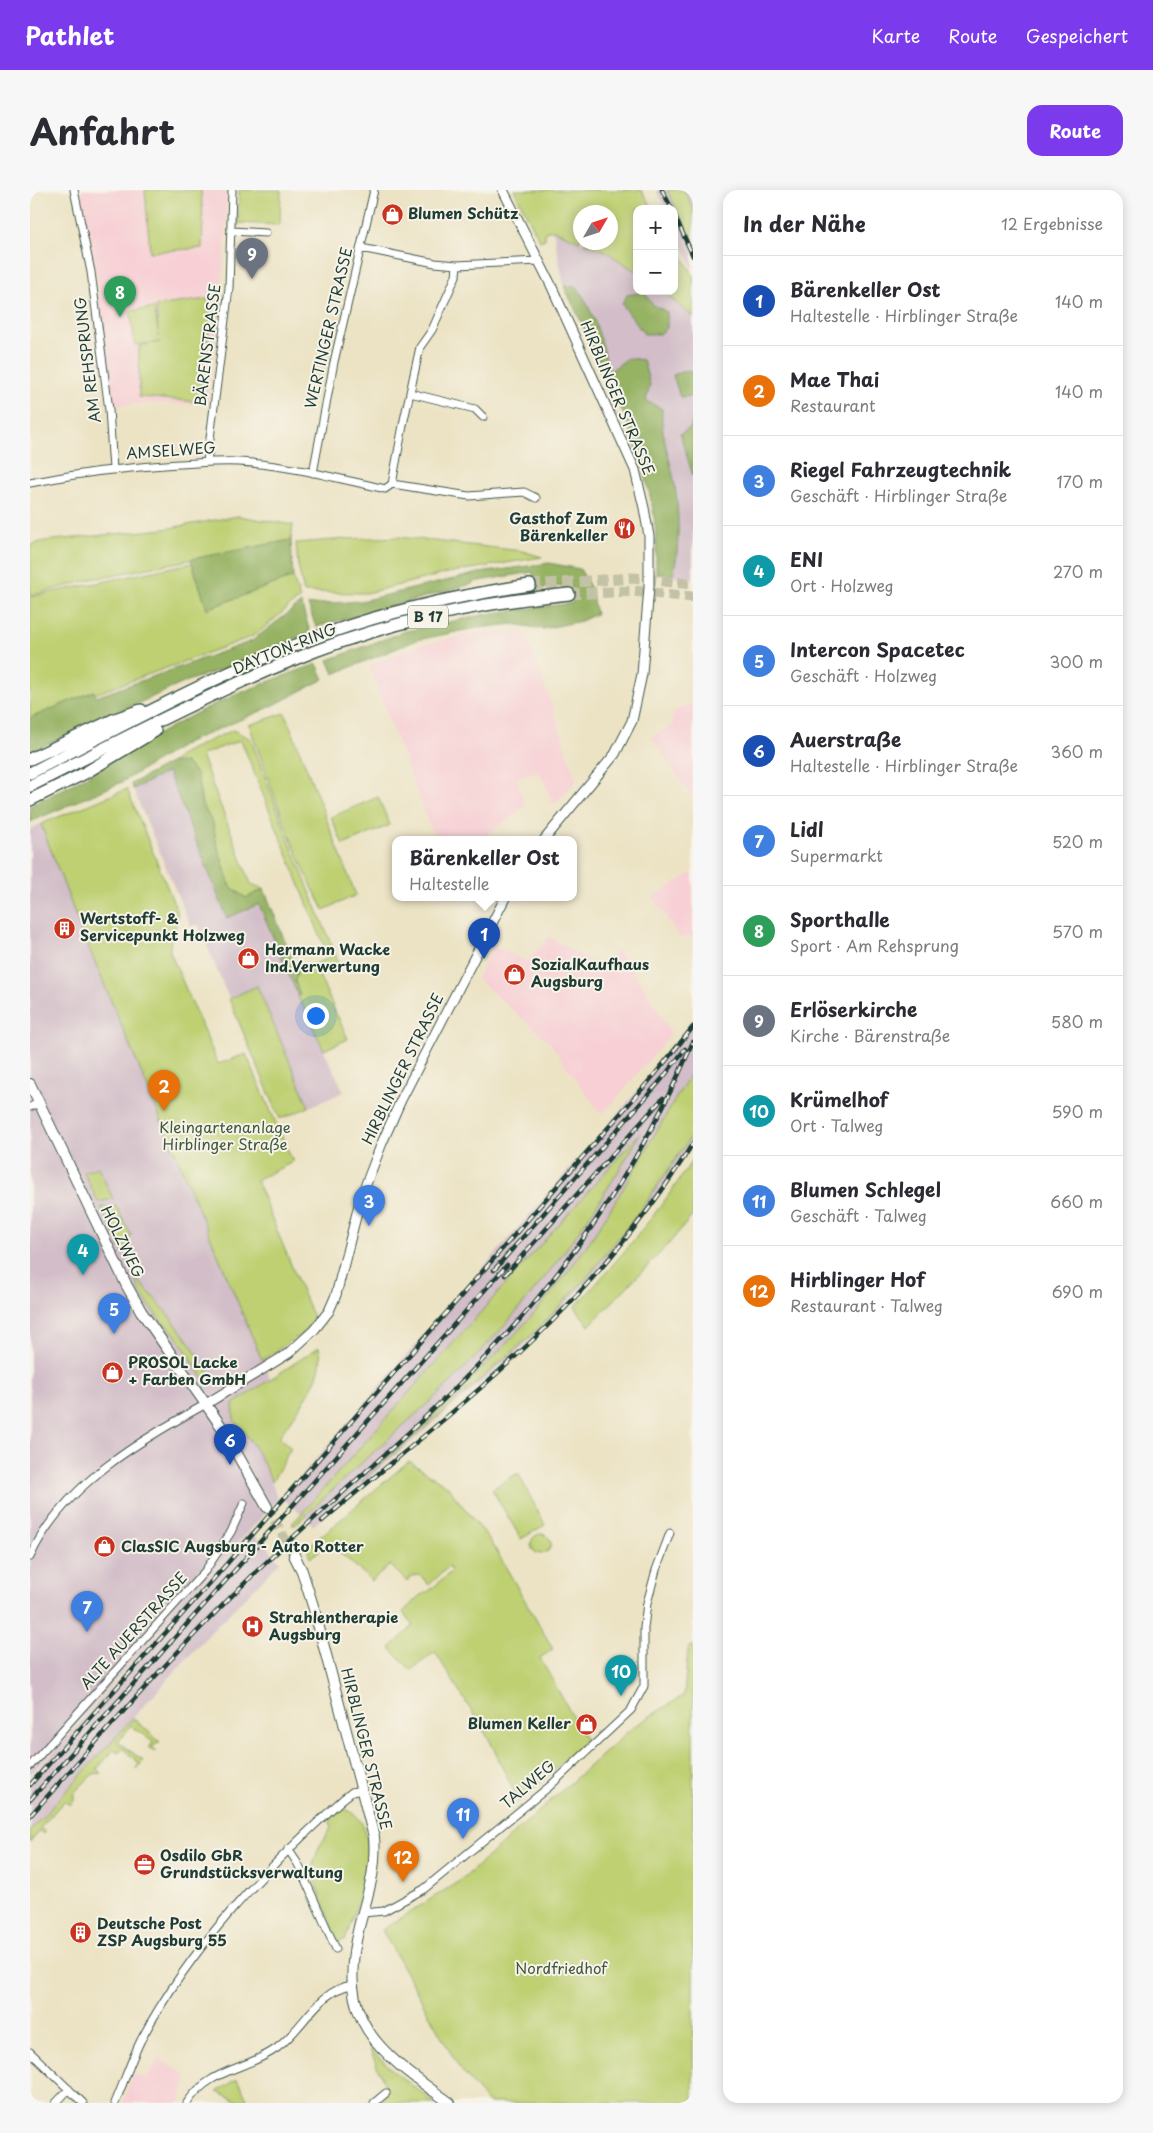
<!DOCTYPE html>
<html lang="de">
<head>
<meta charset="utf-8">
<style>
  :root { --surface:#fff; --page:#f7f7f7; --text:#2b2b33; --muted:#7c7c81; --line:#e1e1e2; --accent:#7c3aed }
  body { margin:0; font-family:"Playpen Sans",sans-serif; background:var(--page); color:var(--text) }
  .controls { position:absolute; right:15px; top:15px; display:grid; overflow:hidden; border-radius:10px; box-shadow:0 2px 12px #0003 }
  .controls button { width:45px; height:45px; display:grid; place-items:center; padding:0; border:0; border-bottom:1px solid var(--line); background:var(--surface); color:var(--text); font:25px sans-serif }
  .compass { position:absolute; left:543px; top:15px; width:45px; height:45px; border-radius:50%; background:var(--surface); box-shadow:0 2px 12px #0003; rotate:51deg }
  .you { position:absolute; left:285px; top:825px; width:18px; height:18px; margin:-12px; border:4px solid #fff; border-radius:50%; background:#1a73e8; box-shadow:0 0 0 8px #1a73e833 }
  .badge { display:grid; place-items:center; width:32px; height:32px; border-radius:50%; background:var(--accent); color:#fff; font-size:16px; font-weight:700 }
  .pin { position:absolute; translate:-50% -41px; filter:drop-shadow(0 1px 2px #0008) }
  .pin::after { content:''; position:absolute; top:26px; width:18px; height:15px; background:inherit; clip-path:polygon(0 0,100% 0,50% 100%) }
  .popup { position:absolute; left:362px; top:646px; width:185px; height:65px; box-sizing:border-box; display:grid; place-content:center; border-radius:10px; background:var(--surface); filter:drop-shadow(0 1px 4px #0005); font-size:16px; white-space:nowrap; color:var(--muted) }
  .popup b { font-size:19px; color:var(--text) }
  .popup::after { content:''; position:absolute; left:50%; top:100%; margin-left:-10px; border:10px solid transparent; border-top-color:var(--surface) }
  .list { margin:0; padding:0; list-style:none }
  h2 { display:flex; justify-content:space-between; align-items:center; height:65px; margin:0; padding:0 20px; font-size:21px }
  h2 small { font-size:16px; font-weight:400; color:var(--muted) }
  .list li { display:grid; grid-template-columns:32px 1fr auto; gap:15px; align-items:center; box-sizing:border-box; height:90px; padding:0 20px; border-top:1px solid var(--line) }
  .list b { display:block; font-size:19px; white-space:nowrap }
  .list p { margin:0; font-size:16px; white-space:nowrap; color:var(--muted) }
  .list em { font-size:16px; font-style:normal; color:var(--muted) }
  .map { position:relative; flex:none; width:663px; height:1913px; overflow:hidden; border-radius:15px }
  header { display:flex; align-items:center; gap:30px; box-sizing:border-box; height:70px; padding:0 25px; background:var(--accent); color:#fff }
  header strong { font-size:24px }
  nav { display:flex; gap:28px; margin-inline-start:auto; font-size:18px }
  .intro { display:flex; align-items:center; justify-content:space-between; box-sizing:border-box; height:120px; padding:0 30px }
  h1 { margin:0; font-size:35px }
  .button { padding:12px 22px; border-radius:15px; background:var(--accent); color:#fff; font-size:18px; font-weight:700 }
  main { display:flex; gap:30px; padding:0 30px }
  aside { flex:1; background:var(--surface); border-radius:15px; box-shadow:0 2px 12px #0003 }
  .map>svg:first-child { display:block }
  .built { fill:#f7cfd4 }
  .industrial { fill:#d2bdc8 }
  .green { fill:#bed072; stroke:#6e8653 }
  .forest { fill:#96b264; stroke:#5a784c }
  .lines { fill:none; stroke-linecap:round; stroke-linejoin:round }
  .secondary-tunnel { stroke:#c3c2a7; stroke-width:10; stroke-dasharray:10 5; stroke-linecap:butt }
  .trunk-tunnel { stroke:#c3c2a7; stroke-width:11; stroke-dasharray:11 5.5; stroke-linecap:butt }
  .minor-casing { stroke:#3e564a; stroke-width:9 }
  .tertiary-casing { stroke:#3e564a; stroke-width:11 }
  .secondary-casing { stroke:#3e564a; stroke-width:12 }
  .trunk-casing { stroke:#3e564a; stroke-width:14 }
  .minor { stroke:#fff; stroke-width:7 }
  .tertiary { stroke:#fff; stroke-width:9 }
  .secondary { stroke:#fff; stroke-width:10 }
  .trunk { stroke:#fff; stroke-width:11 }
  .rail-casing { stroke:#1f3d34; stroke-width:4.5 }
  .rail { stroke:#f7f3e8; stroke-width:2.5; stroke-dasharray:8; stroke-linecap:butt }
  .labels { text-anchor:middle; stroke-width:4; stroke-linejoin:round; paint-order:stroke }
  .shield { fill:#f7f3e8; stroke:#60746a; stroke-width:1 }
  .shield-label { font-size:14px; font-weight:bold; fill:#1f3d34 }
  .poi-label { font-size:15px; font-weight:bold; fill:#1f3d34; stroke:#f7f3e8; text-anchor:start }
  .street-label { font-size:15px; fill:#1f3d34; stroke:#f7f3e8 }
  .park-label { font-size:15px; fill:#3f5a40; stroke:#f7f3e8 }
</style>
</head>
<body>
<header>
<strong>Pathlet</strong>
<nav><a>Karte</a><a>Route</a><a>Gespeichert</a></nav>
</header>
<div class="intro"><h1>Anfahrt</h1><a class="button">Route</a></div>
<main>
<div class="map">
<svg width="663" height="1913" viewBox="0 0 663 1913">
  <rect width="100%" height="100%" fill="#f7f3e8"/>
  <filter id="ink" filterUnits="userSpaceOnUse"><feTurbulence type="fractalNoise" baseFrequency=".02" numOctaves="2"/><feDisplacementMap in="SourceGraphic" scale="10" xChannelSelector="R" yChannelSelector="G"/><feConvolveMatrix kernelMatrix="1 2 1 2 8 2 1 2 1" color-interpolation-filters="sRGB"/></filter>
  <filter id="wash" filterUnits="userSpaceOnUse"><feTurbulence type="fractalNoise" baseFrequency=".0096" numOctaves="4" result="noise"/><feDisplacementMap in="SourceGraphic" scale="20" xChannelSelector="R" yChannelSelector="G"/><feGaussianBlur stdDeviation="1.12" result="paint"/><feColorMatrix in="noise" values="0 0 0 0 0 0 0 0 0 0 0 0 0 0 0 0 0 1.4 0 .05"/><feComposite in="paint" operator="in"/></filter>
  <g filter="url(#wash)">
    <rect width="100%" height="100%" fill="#ece3c4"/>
    <!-- built -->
    <path class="built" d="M51 0H197L196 44 191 103 177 215 118 213 82 216 67 92Z
      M448 443H495L523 518 546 591 524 615 509 581 487 588 495 616 451 650H405L339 476 390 455Z
      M663 513V609L621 546 642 536 644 521Z
      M663 682V746L650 748 623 707Z
      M519 747 573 779 587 760 615 798 641 844 572 925 518 851 447 789 463 756 497 771Z
      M129 1868 158 1887 149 1913H93L103 1884 116 1888Z"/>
    <!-- industrial -->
    <path class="industrial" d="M626 0H663V79L644 36V19H636Z
      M523 40 574 61 607 82V101H632L663 127V389L626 384V347L623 316 613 278 598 234 534 96Z
      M138 582 197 727 229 714 268 806 314 902 279 917 227 796 199 809 168 734 161 737 103 599Z
      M11 634 48 732 241 1190 203 1214 204 1230 229 1262 248 1309 0 1585V639Z
      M663 830V950L623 1010 572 1075 535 1115 488 1161 283 1336 279 1330 252 1308 625 881Z
      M220 1342 236 1355 250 1372 181 1442 0 1641V1588Z"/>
    <!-- green -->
    <path class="green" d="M115 0H171L173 30 172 58 120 62Z
      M209 0H251L250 35 208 33Z
      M484 0H611L623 19H607V82L575 61 553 53 580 52V22H550V51L523 40 515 42V49L510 51Z
      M637 0H654L663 18V53Z
      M644 53 663 84V127L632 101H644Z
      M184 108 169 212 109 207V156L130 152 105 155 100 121 124 118 129 147 126 116Z
      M208 326 263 335 261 350 62 389 0 406V355L14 351 134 339Z
      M370 347 492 361 512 367 417 383 337 403 274 402 268 376 266 353 315 349Z
      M162 373 177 419 263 387 270 409C252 420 239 437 221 447L65 504 64 501 0 528V407Z
      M255 523 326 705 294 720C262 662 242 597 219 535Z
      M203 540 221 549 258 648 309 773 288 783 318 849 294 860 268 806 270 805 265 791 267 781 299 768 211 550 171 565 221 694 234 699 216 708 200 696 186 651 183 633 172 615 167 585 156 573 142 572 155 562Z
      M97 599 147 721C150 735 138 747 140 762L188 874 216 864 263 972 226 990 284 1130 272 1144 232 1170 48 732 11 634Z
      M348 607 360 635 313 655 301 627Z
      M227 796 279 917 250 929 199 809Z
      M663 880V944L613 1017 555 1090 502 1145 331 1292C397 1230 469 1168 526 1097 580 1030 618 952 663 880Z
      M611 942C563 1029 503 1109 433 1180 406 1208 376 1232 347 1259 319 1284 292 1310 264 1336L262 1334Z
      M663 969V1025L636 1057 559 1136 545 1117C588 1070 629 1023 663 969Z
      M68 977 83 1009 68 1012 54 982Z
      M86 1016 101 1045 94 1064 71 1017Z
      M103 1085C134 1117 157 1147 181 1185L174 1189 145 1144 128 1128 112 1105Z
      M289 1157C299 1185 264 1224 249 1247L261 1258 242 1292C232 1269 221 1248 204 1230L203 1214Z
      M379 1271 417 1296 443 1329 460 1350 523 1459 510 1468 556 1550 489 1612 460 1551 405 1462 381 1480 360 1458 383 1436 373 1422 389 1406 399 1401 422 1381 418 1377 399 1395 390 1385 382 1386 377 1392 360 1375 342 1391 299 1353 280 1368 277 1358Z
      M488 1283 515 1335 491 1349 462 1299Z
      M501 1354a10 10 0 1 1 20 0a10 10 0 1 1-20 0Z
      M663 1455V1913H458L428 1876 352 1740 434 1688 603 1537 654 1505 658 1459Z
      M103 1528 130 1552 122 1557 125 1562 119 1558 123 1552 101 1536 88 1552 114 1571 106 1579 109 1573 93 1559 88 1563 84 1560 67 1579 71 1583 63 1584 44 1603V1610L40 1615 34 1611 10 1638 15 1642 13 1644 10 1641 0 1652V1641Z
      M313 1618C318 1621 326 1624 329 1629 350 1654 325 1723 315 1750L307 1751 281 1681 289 1657 301 1638 300 1630Z
      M340 1859 367 1884 405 1913H348L357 1901Z
      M207 1889 217 1908 212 1913 187 1902Z"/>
    <!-- forest -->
    <path class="forest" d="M534 96 547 97C565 123 572 152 579 182L598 168 613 170 620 195 616 211 632 219C630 245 641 270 645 296 649 323 650 358 643 385L626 384C626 361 627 337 622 315 607 238 567 167 534 96Z
      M614 102 622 114 637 122V138L630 144H614L592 114 597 105Z
      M658 180 663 184V206L650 207 643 185Z
      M663 229V286L650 244 660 238Z
      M261 350 263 387 177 419 161 369Z
      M519 373 550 379 560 397 566 424 551 431 513 439 483 434 441 439 387 450 304 484 298 470 376 441 457 424 543 413 541 395 505 399 503 382 443 392 442 394 286 437 278 415 331 411 449 383Z
      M271 413 280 442 196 478 160 490 0 562V528L64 501 66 507 222 451Z
      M287 474 294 489 238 518 158 552 92 592 0 632V616C56 589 108 554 163 525 203 504 245 489 287 474Z
      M142 572 156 573 167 585 172 615 183 633 186 651 200 696 216 708 234 699 267 781 265 791 270 805 268 806 229 714 197 728 138 582 103 599 101 594Z"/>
  </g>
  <g filter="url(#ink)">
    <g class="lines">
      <!-- secondary-tunnel -->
      <path class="secondary-tunnel" d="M237 1317 264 1365"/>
      <!-- trunk-tunnel -->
      <path class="trunk-tunnel" d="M500 395 603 388 663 394
        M539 404 603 401 663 407"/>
      <defs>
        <path id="minor" d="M44 0 61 82 79 220 83 279
          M202 41 236 43
          M331 58 405 73 427 75 509 71
          M380 203 445 219 453 227
          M177 272 199 98 202 0
          M283 283 304 172 344 0
          M0 293C49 283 98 277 148 274 168 273 188 271 209 272 258 275 307 288 355 299L362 294 374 230 390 157 402 140 426 86 427 75
          M362 294 439 306 494 302 506 308
          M0 917 9 913
          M0 1367C33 1295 109 1251 176 1214
          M0 1576 175 1381 201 1342 214 1313
          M258 1659 268 1674 306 1759
          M333 1723 354 1721 394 1699 520 1596 601 1520 614 1496V1438L617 1413 626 1380 640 1343
          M0 1862 53 1913
          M26 1913 39 1899
          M85 1913C94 1892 101 1870 111 1850 161 1756 235 1679 313 1609L322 1602 331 1600
          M157 1913C180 1878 217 1880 247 1858 273 1839 288 1800 322 1795
          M344 1913 356 1903"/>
        <path id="tertiary" d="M473 0 520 93 605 280 614 318 619 346V397L612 484 602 531 585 564 514 650
          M176 1214 259 1163 284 1140 299 1121 306 1105 331 1007 352 953 371 910 475 708"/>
        <path id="secondary" d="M0 894 97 1096 111 1121 193 1239 237 1317
          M264 1365 272 1381 284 1419 344 1647C347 1681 337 1705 329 1737 305 1833 349 1862 420 1913"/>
        <path id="trunk" d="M0 569 85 529 111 520
          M0 583C98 533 194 479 298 443 363 420 431 405 500 395
          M0 596C86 553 171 507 260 471 349 434 444 413 539 404
          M0 610 55 583 125 541"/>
      </defs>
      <!-- minor casing -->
      <use href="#minor" class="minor-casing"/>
      <!-- tertiary casing -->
      <use href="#tertiary" class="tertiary-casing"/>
      <!-- secondary casing -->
      <use href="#secondary" class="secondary-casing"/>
      <!-- trunk casing -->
      <use href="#trunk" class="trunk-casing"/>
      <!-- minor -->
      <use href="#minor" class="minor"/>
      <!-- tertiary -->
      <use href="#tertiary" class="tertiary"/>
      <!-- secondary -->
      <use href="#secondary" class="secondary"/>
      <!-- trunk -->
      <use href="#trunk" class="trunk"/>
      <defs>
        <path id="rail" d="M632 0 642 19
          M644 24 663 66
          M464 1080 632 889 655 859
          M475 1085 633 908
          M292 1331C374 1261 461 1195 536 1117 584 1066 627 1012 663 953
          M0 1595 187 1385 626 883 663 837
          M0 1610 477 1075
          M0 1626C73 1544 145 1461 224 1384 307 1304 398 1232 475 1146 554 1059 617 960 663 852"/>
      </defs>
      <!-- rail casing -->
      <use href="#rail" class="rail-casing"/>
      <!-- rail -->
      <use href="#rail" class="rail"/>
    </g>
  </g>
  <!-- icons -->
  <defs>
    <symbol id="shop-disc" viewBox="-11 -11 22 22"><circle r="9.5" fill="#c8321e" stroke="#f7f3e8"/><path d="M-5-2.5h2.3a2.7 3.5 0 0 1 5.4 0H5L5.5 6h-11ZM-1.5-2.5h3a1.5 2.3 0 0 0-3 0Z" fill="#fff"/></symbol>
    <symbol id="restaurant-disc" viewBox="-11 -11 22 22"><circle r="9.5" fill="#c8321e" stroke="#f7f3e8"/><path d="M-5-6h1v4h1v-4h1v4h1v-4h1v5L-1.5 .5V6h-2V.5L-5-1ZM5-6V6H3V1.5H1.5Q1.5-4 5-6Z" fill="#fff"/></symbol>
    <symbol id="building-disc" viewBox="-11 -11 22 22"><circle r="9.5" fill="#c8321e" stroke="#f7f3e8"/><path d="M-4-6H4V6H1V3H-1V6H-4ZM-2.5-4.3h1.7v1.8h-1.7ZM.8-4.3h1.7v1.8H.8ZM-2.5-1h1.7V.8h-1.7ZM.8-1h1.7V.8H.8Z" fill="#fff"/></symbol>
    <symbol id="hospital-disc" viewBox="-11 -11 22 22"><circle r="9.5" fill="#c8321e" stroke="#f7f3e8"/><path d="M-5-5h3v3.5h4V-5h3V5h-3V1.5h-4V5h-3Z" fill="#fff"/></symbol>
    <symbol id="office-disc" viewBox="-11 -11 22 22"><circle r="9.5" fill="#c8321e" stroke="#f7f3e8"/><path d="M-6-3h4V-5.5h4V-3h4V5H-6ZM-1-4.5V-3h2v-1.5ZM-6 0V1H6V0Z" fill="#fff"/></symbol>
  </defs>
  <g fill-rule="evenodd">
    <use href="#shop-disc" x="350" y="12" width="25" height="25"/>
    <use href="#restaurant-disc" x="582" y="326" width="25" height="25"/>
    <use href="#building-disc" x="22" y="726" width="25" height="25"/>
    <use href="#shop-disc" x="206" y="756" width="25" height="25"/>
    <use href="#shop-disc" x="472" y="772" width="25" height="25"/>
    <use href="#shop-disc" x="70" y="1170" width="25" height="25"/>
    <use href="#shop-disc" x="62" y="1344" width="25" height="25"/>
    <use href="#hospital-disc" x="210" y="1424" width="25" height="25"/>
    <use href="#shop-disc" x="544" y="1522" width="25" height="25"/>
    <use href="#office-disc" x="102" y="1662" width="25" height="25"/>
    <use href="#building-disc" x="38" y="1730" width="25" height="25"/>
  </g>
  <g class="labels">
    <!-- shield labels -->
    <rect class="shield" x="378" y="415.5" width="40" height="23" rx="4"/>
    <g class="shield-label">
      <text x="398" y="432">B 17</text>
    </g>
    <!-- poi labels -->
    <g class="poi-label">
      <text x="378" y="29">Blumen Schütz</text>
      <text x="578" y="334" text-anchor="end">Gasthof Zum<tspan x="578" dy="17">Bärenkeller</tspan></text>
      <text x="50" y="734">Wertstoff- &amp;<tspan x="50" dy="17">Servicepunkt Holzweg</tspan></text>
      <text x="235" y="765">Hermann Wacke<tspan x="235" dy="17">Ind.Verwertung</tspan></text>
      <text x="501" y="780">SozialKaufhaus<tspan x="501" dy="17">Augsburg</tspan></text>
      <text x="98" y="1178">PROSOL Lacke<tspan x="98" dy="17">+ Farben GmbH</tspan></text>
      <text x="91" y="1362">ClasSIC Augsburg - Auto Rotter</text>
      <text x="239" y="1433">Strahlentherapie<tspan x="239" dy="17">Augsburg</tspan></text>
      <text x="541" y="1539" text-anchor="end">Blumen Keller</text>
      <text x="130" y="1671">Osdilo GbR<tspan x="130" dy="17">Grundstücksverwaltung</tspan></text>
      <text x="67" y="1739">Deutsche Post<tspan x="67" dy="17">ZSP Augsburg 55</tspan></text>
    </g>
    <!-- street labels -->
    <g class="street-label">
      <text transform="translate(299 138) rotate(-77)" y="5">WERTINGER STRASSE</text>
      <text transform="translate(178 155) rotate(-83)" y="5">BÄRENSTRASSE</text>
      <text transform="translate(58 170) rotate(-97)" y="5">AM REHSPRUNG</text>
      <text transform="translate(587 208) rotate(67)" y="5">HIRBLINGER STRASSE</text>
      <text transform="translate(141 261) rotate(-4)" y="5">AMSELWEG</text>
      <text transform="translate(255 459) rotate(-22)" y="5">DAYTON-RING</text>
      <text transform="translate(373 879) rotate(-64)" y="5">HIRBLINGER STRASSE</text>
      <text transform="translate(92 1052) rotate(64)" y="5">HOLZWEG</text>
      <text transform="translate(104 1441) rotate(-48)" y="5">ALTE AUERSTRASSE</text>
      <text transform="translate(336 1559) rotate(76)" y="5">HIRBLINGER STRASSE</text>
      <text transform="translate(498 1595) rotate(-41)" y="5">TALWEG</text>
    </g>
    <!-- park labels -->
    <g class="park-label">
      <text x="195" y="943">Kleingartenanlage<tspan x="195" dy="17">Hirblinger Straße</tspan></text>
      <text x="531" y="1784">Nordfriedhof</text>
    </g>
  </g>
</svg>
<div class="controls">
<button>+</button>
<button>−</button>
</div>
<svg class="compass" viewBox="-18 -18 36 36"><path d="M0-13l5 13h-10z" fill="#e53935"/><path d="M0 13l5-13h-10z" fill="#7c7c81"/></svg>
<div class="you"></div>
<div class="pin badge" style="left:454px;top:769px;background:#1a4fb4">1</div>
<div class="popup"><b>Bärenkeller Ost</b>Haltestelle</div>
<div class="pin badge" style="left:134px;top:921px;background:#e8710a">2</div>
<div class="pin badge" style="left:339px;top:1036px;background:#3f7fe0">3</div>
<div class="pin badge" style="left:53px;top:1085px;background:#0f9aa8">4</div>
<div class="pin badge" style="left:84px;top:1144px;background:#3f7fe0">5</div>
<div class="pin badge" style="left:200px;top:1275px;background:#1a4fb4">6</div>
<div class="pin badge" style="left:57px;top:1442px;background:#3f7fe0">7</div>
<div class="pin badge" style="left:90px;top:127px;background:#2e9e5b">8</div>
<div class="pin badge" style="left:222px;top:89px;background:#6b7280">9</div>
<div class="pin badge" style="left:591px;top:1506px;background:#0f9aa8">10</div>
<div class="pin badge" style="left:433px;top:1649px;background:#3f7fe0">11</div>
<div class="pin badge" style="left:373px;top:1692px;background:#e8710a">12</div>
</div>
<aside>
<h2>In der Nähe<small>12 Ergebnisse</small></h2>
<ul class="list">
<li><span class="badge" style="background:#1a4fb4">1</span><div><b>Bärenkeller Ost</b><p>Haltestelle · Hirblinger Straße</p></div><em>140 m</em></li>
<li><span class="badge" style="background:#e8710a">2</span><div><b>Mae Thai</b><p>Restaurant</p></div><em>140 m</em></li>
<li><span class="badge" style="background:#3f7fe0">3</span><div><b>Riegel Fahrzeugtechnik</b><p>Geschäft · Hirblinger Straße</p></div><em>170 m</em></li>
<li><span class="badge" style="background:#0f9aa8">4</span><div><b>ENI</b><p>Ort · Holzweg</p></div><em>270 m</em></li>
<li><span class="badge" style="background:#3f7fe0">5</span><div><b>Intercon Spacetec</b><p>Geschäft · Holzweg</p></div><em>300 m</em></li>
<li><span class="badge" style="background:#1a4fb4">6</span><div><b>Auerstraße</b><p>Haltestelle · Hirblinger Straße</p></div><em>360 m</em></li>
<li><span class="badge" style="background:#3f7fe0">7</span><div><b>Lidl</b><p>Supermarkt</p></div><em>520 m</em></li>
<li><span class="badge" style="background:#2e9e5b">8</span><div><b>Sporthalle</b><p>Sport · Am Rehsprung</p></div><em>570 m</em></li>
<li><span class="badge" style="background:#6b7280">9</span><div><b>Erlöserkirche</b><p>Kirche · Bärenstraße</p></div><em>580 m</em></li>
<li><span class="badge" style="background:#0f9aa8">10</span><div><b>Krümelhof</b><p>Ort · Talweg</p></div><em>590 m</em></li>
<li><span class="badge" style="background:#3f7fe0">11</span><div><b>Blumen Schlegel</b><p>Geschäft · Talweg</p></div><em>660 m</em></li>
<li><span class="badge" style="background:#e8710a">12</span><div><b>Hirblinger Hof</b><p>Restaurant · Talweg</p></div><em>690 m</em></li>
</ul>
</aside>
</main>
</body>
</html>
